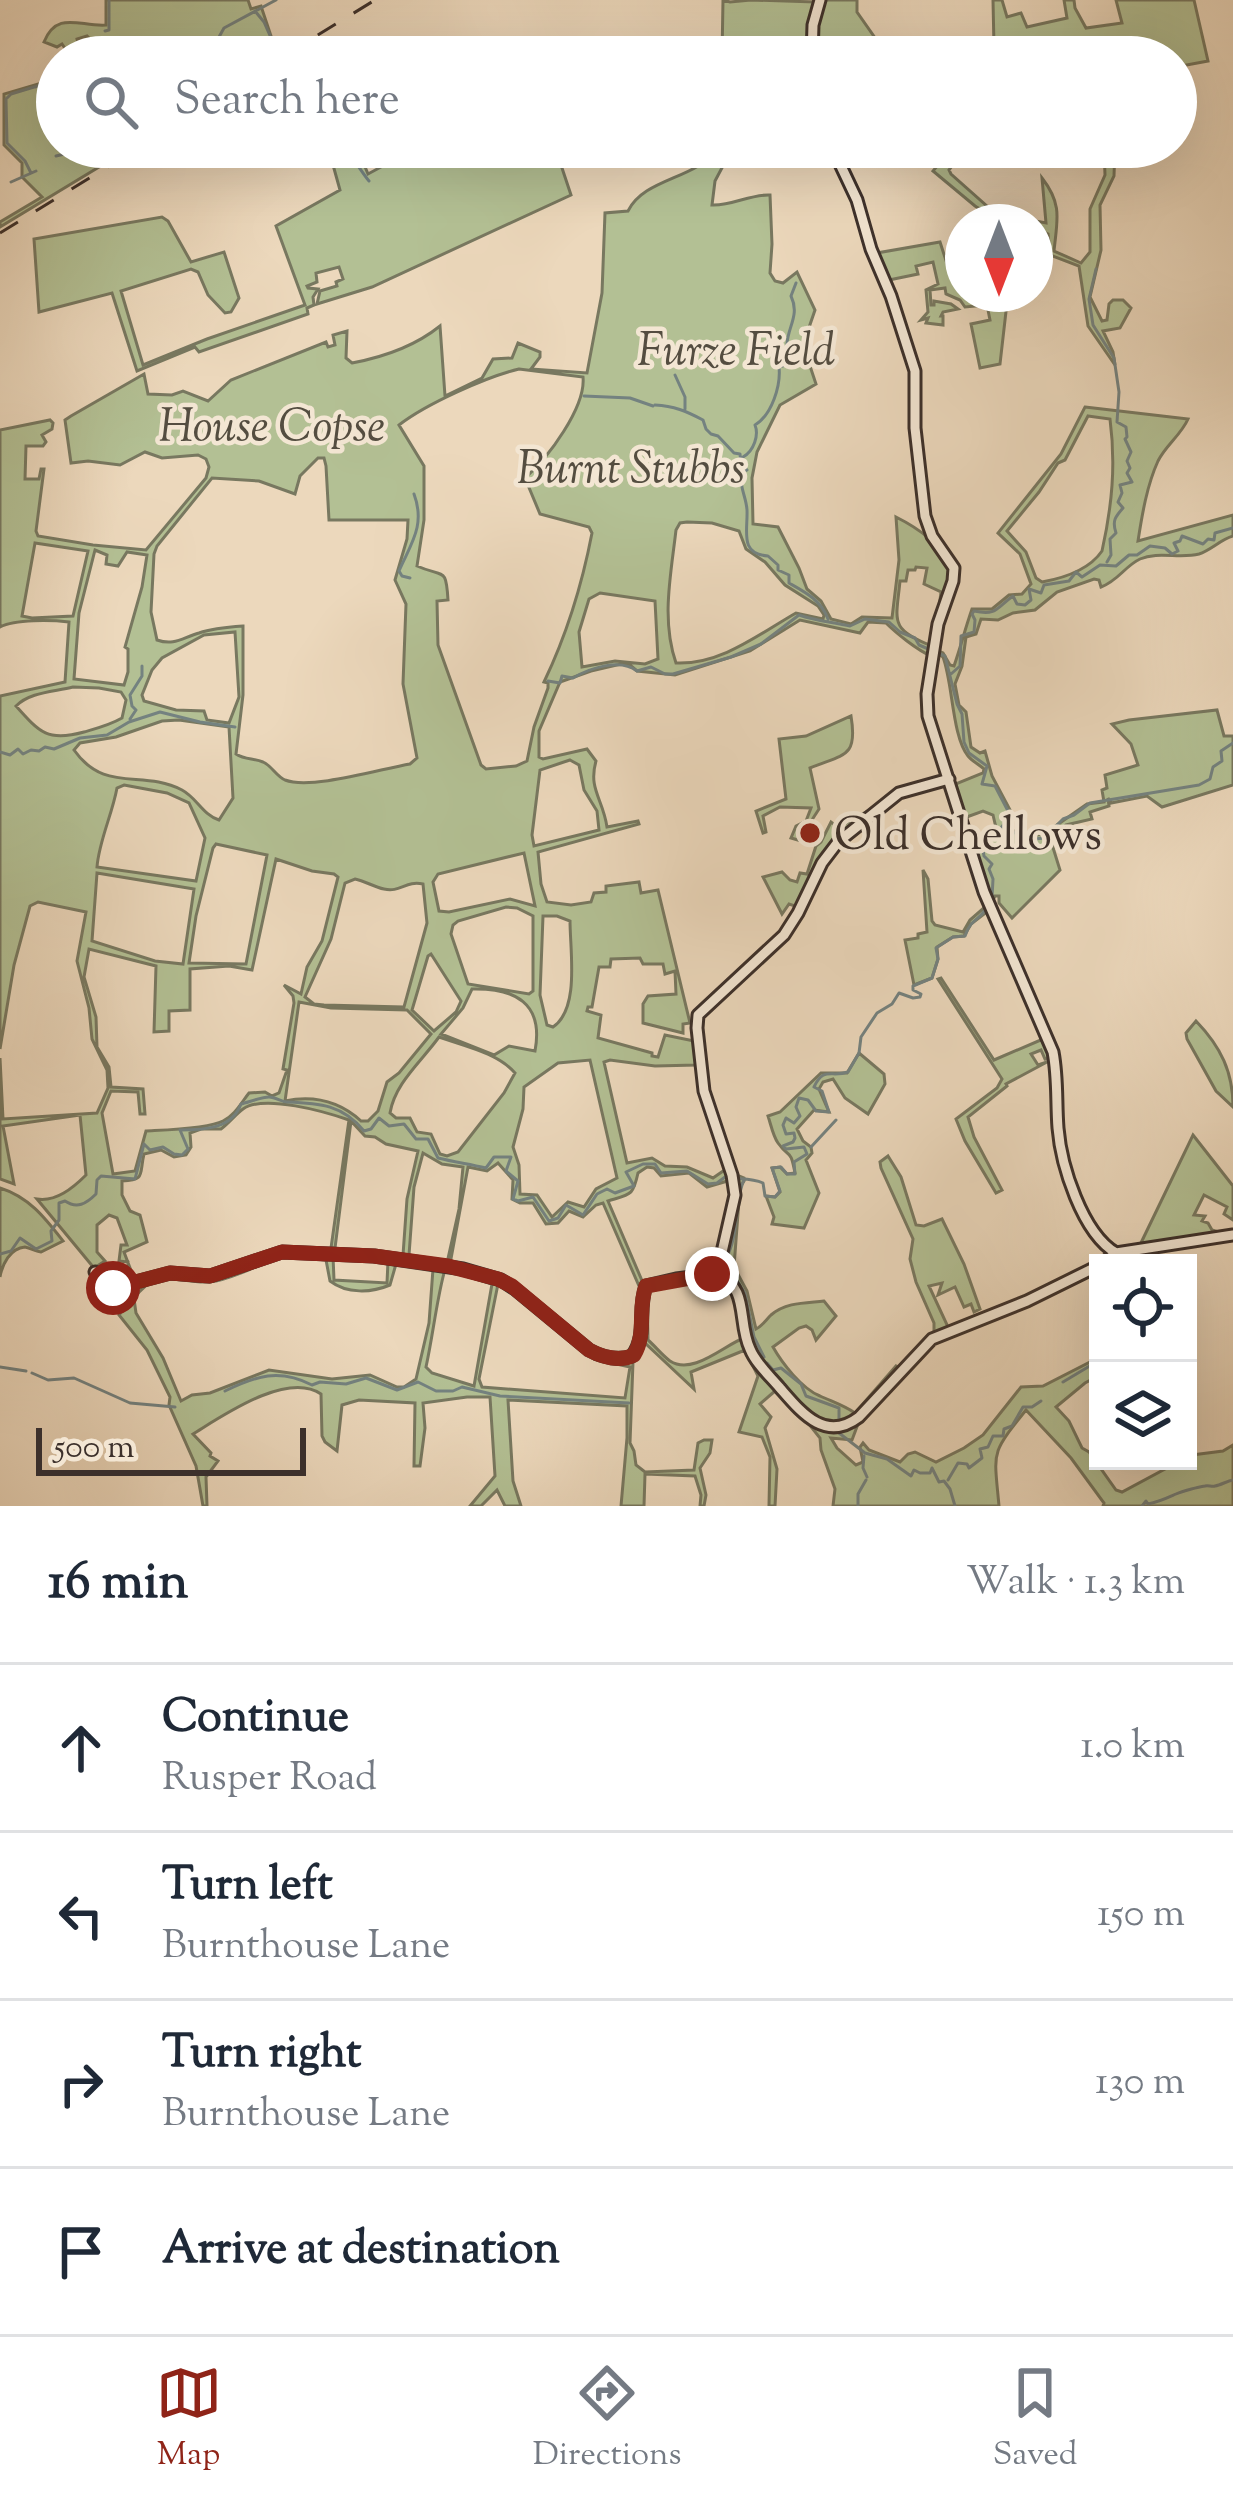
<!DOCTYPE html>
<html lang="en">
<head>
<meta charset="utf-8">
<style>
  :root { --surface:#fff; --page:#f6f6f7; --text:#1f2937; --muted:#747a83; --line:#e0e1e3; --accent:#8f2418 }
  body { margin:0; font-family:"Sorts Mill Goudy",serif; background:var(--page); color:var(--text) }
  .controls { position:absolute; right:36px; bottom:36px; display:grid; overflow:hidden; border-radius:0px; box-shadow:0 12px 48px #0002 }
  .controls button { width:108px; height:108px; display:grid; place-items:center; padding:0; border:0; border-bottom:3px solid var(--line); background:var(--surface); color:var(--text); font:60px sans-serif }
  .compass { position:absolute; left:945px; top:204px; width:108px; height:108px; border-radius:50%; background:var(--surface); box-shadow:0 12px 48px #0002; rotate:180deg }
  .scale { position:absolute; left:36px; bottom:30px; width:270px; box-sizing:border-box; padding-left:12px; border:6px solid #3c302b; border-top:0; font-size:33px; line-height:42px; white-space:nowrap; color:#3c302b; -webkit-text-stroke:9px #f3e6d3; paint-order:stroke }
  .stop { position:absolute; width:36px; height:36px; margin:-27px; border:9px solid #8f2418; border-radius:50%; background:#fff }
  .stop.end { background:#8f2418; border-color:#fff; box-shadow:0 3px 12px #0008 }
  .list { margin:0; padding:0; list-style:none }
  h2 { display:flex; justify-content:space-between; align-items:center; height:156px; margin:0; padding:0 48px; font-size:51px }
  h2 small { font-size:39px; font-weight:400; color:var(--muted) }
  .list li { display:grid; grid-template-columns:78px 1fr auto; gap:36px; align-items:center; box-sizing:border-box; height:168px; padding:0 48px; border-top:3px solid var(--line) }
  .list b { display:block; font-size:45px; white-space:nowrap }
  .list p { margin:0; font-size:39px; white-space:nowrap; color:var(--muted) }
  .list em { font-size:39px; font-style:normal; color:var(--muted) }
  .icon { flex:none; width:66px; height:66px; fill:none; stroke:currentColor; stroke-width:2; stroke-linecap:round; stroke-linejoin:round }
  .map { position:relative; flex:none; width:1233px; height:1506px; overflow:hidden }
  .search { position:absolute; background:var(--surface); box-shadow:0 12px 48px #0002; left:36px; right:36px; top:36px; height:132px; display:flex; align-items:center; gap:30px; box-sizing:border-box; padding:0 42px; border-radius:66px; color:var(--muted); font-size:45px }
  .sheet { height:828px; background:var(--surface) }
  nav { display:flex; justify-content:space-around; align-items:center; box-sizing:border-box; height:168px; border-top:3px solid var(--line); background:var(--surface); font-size:33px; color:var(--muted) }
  nav a { display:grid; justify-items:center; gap:6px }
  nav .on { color:var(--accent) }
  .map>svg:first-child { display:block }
  .green { fill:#b3c094; stroke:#787860; stroke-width:3; fill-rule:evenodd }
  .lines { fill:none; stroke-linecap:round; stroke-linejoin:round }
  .stream { stroke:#748280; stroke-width:3 }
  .secondary-casing { stroke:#3c302b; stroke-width:15 }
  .secondary { stroke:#f3e6d3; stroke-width:9 }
  .rail { stroke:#3c302b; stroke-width:3; stroke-dasharray:21 21; stroke-linecap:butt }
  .route { stroke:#8f2418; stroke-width:15 }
  .poi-dot { fill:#8f2418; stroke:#f3e6d3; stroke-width:4.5 }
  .labels { text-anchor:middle; stroke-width:9; stroke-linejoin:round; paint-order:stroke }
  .park-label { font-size:45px; font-style:italic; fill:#544d40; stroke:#f3e6d3 }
  .poi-label { font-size:45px; fill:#3c302b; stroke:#f3e6d3; text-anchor:start }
</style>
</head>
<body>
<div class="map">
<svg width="1233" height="1506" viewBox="0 0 1233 1506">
  <rect width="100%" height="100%" fill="#ecd8bc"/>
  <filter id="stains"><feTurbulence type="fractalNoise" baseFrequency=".00167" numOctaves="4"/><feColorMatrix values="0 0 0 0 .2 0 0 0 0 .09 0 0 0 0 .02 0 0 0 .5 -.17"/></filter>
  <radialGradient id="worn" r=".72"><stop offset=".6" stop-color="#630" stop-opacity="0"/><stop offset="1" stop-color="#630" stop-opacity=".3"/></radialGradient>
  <!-- green -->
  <path class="green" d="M106 0H248L251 9 261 6 278 57H120L113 47 108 45 98 51 100 39H96L94 50 90 49V39L87 36 77 39 80 53 71 57 62 44 57 47 44 42C57 10 80 27 106 25Z
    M723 0 730 2 751 0 816 2 809 49 794 57H722Z
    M822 0H857V12L885 52 915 53 939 46 942 57H813Z
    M993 0H1002L1007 17 1021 13 1027 27 1067 18 1064 0H1074L1075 8 1086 28 1122 23 1116 0H1194L1208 61 1176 67V57H1152L1151 49 1144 42 1140 43 1143 54 1132 57H1018L1016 52 1004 57H983L994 47Z
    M55 79 57 84V147H132L0 227V222L42 197 22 177V163L4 145V94Z
    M328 147H353L361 157 368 174 418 147H513L532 162 547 158 549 153 547 147H555L571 195 372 287 317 304 320 291 337 286 336 282 343 279 339 267 316 273 317 282 307 286 308 288 318 289 313 297 314 305 307 308 308 314 199 352 195 347 137 371 112 293 39 312 34 239 162 217 168 221 191 262 224 252 239 298 231 312 225 313 208 295 198 272 191 269 121 291 143 365 207 339 305 305 276 226 340 190Z
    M719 147H733L715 181 712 205C732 206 750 194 770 195L772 244 770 273 775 281 783 283 797 272 815 310 803 345 816 384 780 405 757 452 752 478 753 524 778 527 799 568 807 589 821 601 831 619 851 624 862 617 892 618 899 560 896 517C916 527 946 546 950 571 952 583 943 597 939 608L941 592 924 584 927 568 916 567 915 570H908L906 581H900C896 622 889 629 932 646L931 656C917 650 896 633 886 623L868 622 860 633 800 620 750 651 675 675 637 671 630 665 621 664 591 671 560 682 539 731V757L543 759 587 749 596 761C588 789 603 799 607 827L638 821 639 824 538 852 541 884 547 902 571 905 591 902 594 893 606 892V886L639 882 641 893 658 890 690 1023 683 1024V1033L643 1023V1004L648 996 676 994 675 971 665 974 663 964H643L640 958 611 959 610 967H599L592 1007H588L587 1011 601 1015 598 1038 652 1053V1056L658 1057 665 1035 694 1041 696 1065 655 1066 610 1060 604 1062 627 1163 652 1158 665 1166 687 1167 713 1178 726 1169 731 1180 707 1187 689 1173 661 1176 654 1168 647 1167 638 1173C633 1196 631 1194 608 1201L643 1283 639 1286 603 1203 596 1205 583 1217 569 1211 558 1223 546 1224 533 1203H520L512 1199 513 1180 498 1163 487 1171 468 1167 450 1264 447 1263 459 1209 463 1167 442 1164 423 1153 414 1187 409 1255 413 1261 480 1276 498 1284 479 1379 482 1387 625 1398 630 1367 594 1359 572 1343 573 1341 617 1361 633 1362 630 1443 634 1451 636 1465 645 1472 694 1470 698 1443 704 1440H712L710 1453 700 1468 706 1495 704 1506H700L701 1495 695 1476 645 1474 644 1506H621L627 1438V1406L508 1400 513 1481 521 1506H505L497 1490 481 1506H470L495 1476 490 1397H467L423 1403 425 1428 420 1466H414L415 1403 359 1400 342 1405 337 1451 325 1442 322 1436 321 1394C287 1371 224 1415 193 1434L211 1453 210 1456 218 1461 206 1477 207 1506H203L196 1466 169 1405 170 1397 147 1350 119 1315 125 1307 116 1291 172 1275 199 1279 276 1255 333 1256 334 1280 387 1283 388 1261 399 1259 403 1255 407 1199 418 1151 386 1144 375 1137 365 1136 351 1121 335 1248H331L349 1120C326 1112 264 1094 243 1109 236 1114 229 1123 221 1129H201L190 1133 191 1147 186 1155 174 1157 161 1150 144 1154C139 1175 146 1180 122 1181V1195L130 1211 140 1215 147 1242 124 1252 135 1281 109 1284 98 1271H106L113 1266 128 1267V1262L119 1261 121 1245H127L117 1218 109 1215 97 1225V1252L105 1261 94 1268 37 1199C56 1202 73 1188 86 1175L80 1115 3 1126 14 1184 0 1179V1058L3 1119 97 1113 108 1088 107 1070 92 1039 89 1008 77 961 86 912 38 902 30 906 14 965 0 1049V696L65 682 69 622C52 620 15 619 0 627V430L50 420 53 423 52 429 42 435 46 442 43 446H26L25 479H39L41 469H44L36 531 38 536 93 545 146 550 206 478 209 467 206 459 198 455 162 458 145 452 120 465 88 461 71 463 65 420 71 416 144 374 148 394 172 395 183 391 208 401 231 380 326 342 328 347 335 345 333 335 347 331 346 358 352 363C384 357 414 347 440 326L445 396 482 378 493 359 512 358 518 343 540 352V357L531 369 587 373 602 293 605 213 628 211C645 177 697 180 719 147ZM519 369 583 377C586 407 548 458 525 478L540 514 589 527 592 533C582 585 567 634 544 682L548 683V688L534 727 527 761 516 766 486 769 481 765 438 645 437 601 448 600C446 566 444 578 417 566L424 520V466L399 425C426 404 486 377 519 369ZM318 458H324L326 466 329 520H408L407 539 395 580 406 604 403 684 417 758 410 764C380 769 311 790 285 780 276 776 272 766 263 762 253 758 245 760 236 754L243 695V626C228 627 213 628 199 633 182 638 174 646 157 640L151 612 154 554 157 546 212 478 259 481 295 494 300 476ZM687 522 712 523 739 531 746 549 765 562 785 585 818 606 824 615 823 619 796 613C759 634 721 665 676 663 661 620 671 574 676 530L680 523ZM35 543 88 551 73 616 32 618 22 616ZM95 550 107 555 106 564 118 566 127 552 147 555 142 587 125 647 128 649V672L124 685 74 679 79 613ZM600 593 655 601 658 659 645 664 615 661 582 667 579 632 589 599ZM235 632 239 697 229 723 207 720 204 711 176 710 144 701 142 695 152 670 162 658 204 635ZM73 687 99 688 121 692 126 700 122 718C110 725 98 728 84 732 48 742 40 733 16 706 30 692 53 692 73 687ZM179 720 229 727 233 798 219 820C203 815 197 798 182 790 142 769 105 794 74 750L80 743 116 737 162 721ZM570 760 579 765 584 790 597 811 599 830 534 846 532 835 540 770ZM124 785 167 793 189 803 205 838 196 881 97 867C99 841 112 815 117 788ZM216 844 267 855 246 964 189 963 196 916 213 848ZM524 853 535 906 510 899 449 912 439 911 433 882 438 874ZM276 859 312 871 334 874 338 877 322 941 307 967 301 994 284 985 293 996 294 1003 283 1069 287 1070 279 1093 272 1096 265 1092 249 1093C241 1103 235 1115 223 1121 208 1129 163 1130 146 1131L135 1171 113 1174 102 1113 111 1091 138 1092 140 1114H145L143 1089 111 1087 109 1067 97 1047 96 1017 84 977 89 949 156 966 154 1032 169 1031V1011L190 1010V969L229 966 252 970ZM97 873 194 889 183 964 155 961 92 941ZM355 879C365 881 374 887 384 889 400 893 406 880 423 884L427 923 404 1007 324 1005 314 1004 305 997 331 939 345 883ZM506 907 517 908 533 916V991L529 994 468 984 451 934 453 925 458 921ZM543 916H557L570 921C570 951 580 1009 553 1027L547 1025 540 995ZM431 954 461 1001 456 1012 434 1031 412 1010 428 956ZM472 989C515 988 544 1003 535 1051L509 1046 494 1055 441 1034 463 1008ZM299 1002 331 1008 407 1010 431 1034 399 1073 387 1082 378 1111 368 1121H361C339 1101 314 1095 285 1101ZM439 1037C464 1046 498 1053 515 1073L504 1093 458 1152 447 1156 440 1154 431 1134 417 1132 410 1118H396L390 1113C395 1083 421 1062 439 1037ZM590 1060 617 1178 596 1189 584 1207 568 1202 552 1217 537 1195 520 1194 519 1165 513 1147 523 1109 524 1087 558 1063ZM282 1256 326 1260 330 1281C347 1294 371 1293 390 1285L396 1264 433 1269 429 1323 416 1379 404 1387H397L370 1375 332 1379 269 1370 210 1393 192 1395 181 1401 163 1358 136 1313 134 1299C158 1262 185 1288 216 1281 239 1276 261 1264 282 1256ZM449 1271 492 1284 474 1386 432 1373 426 1367C433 1335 436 1304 444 1273Z
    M947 147H957C961 158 955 162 949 170L951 174 987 206 1004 215 1046 223 1042 178C1063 205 1057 220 1054 251L1081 263 1090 252V209L1105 175 1104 147H1115L1114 176 1100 205 1101 250 1090 297 1102 321 1107 320 1109 304 1113 300H1123L1131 308 1120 328 1103 331 1113 352 1115 365 1088 326 1079 266 1050 255 1048 234 1035 228V222L996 219 975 206 933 171 948 153Z
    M940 242 951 276 963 258V294H1008L1000 364 980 368 971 324 990 320 987 305 965 307 960 300 946 294 945 288 930 290 931 305H934V301L951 304 958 309 943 312 941 316H943V325L926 323 928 318 921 320 928 312 926 290 938 284 933 262 916 266 918 274 889 280 877 253Z
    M1085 407 1188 419C1181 435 1166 445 1158 461 1147 485 1142 515 1138 541L1233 515V536C1220 540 1211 550 1199 554 1180 559 1158 551 1140 559 1125 566 1118 581 1101 587L1099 580 1094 579 1057 592 1035 610 1013 613 998 620 981 619 976 634 966 637 962 666 955 684 959 705 966 712 971 747 980 753 985 751 992 776 1010 810 1011 829 1024 837 1044 834 1087 804 1104 802 1102 790 1107 788 1105 775 1138 765 1131 744 1112 724 1129 720 1217 710 1224 736H1233V785L1162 807 1147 796 1111 803 1108 798 1109 806 1090 812 1092 819 1066 825 1050 838 1060 870 1012 918 999 903V896H995L992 902 973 843 997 832 993 815 983 811 964 818 953 785 983 773 984 769C978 764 972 761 968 756 952 736 953 684 943 657L935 652 936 650 943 653 950 665 954 666C961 646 965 629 972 609H992L1009 595 1022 594 1031 584 1020 554 998 533 1061 454ZM1088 416 1110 419C1116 465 1112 506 1102 551 1089 570 1064 578 1042 582L1036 578 1026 552 1007 531 1039 492 1058 463 1065 460Z
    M851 716C858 758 844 754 810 768L819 809 808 826 800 831 798 840 791 838 796 826 806 821 811 808 780 807 763 816 766 832 763 833 756 811 786 799 779 739 806 736Z
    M873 808 826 850 798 907 789 904 782 914 763 877 782 872 790 880 797 882 800 873 807 874 816 846 821 842 831 822 836 826 843 825Z
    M923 870 928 879 932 921 935 925 963 932 970 920 986 906 988 911 971 924 964 936 953 937 937 947 938 959 932 978 914 985 905 940 918 938V934L927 932Z
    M941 978 994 1060 1043 1039 1052 1058 1045 1059 1041 1050 1031 1054 1038 1065 1047 1062 1006 1084 1007 1086 968 1117 974 1137 1002 1190 996 1193 965 1141 956 1119 997 1088 1002 1079 938 979Z
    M1196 1021C1221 1047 1233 1072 1233 1107L1216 1091 1187 1039 1186 1033Z
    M859 1053 884 1074 885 1084 868 1114 845 1098 833 1079 823 1082 819 1089 829 1112 814 1110 797 1129 803 1141 811 1147 812 1153 806 1160 819 1193 804 1228 772 1224 774 1217 766 1196 775 1197 780 1192 772 1168 780 1167 787 1174 795 1173C790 1147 790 1160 778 1143 773 1136 771 1125 768 1116L780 1112 821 1073H847Z
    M1193 1135 1233 1186V1220L1224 1214 1227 1207 1204 1195 1194 1215 1205 1216 1202 1221 1208 1223 1212 1230 1225 1234 1233 1231V1234L1139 1247Z
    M888 1156 901 1177 916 1225 924 1226 942 1219 964 1264 980 1309 974 1312 971 1304 964 1307 955 1287 938 1295 942 1283 929 1286 949 1329 934 1334V1323L916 1282 910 1259 913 1239 881 1168 880 1162Z
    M734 1174 744 1178V1181L740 1187 734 1267 747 1291 756 1329C762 1326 766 1320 771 1315 786 1302 806 1303 824 1301L836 1316 816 1340 812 1330 806 1326 799 1328 773 1347C782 1363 802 1389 820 1396 833 1402 843 1405 855 1413L896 1366 899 1368 858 1424 852 1440 831 1438 837 1448 856 1465 863 1462 860 1447 863 1443 869 1450 900 1462 908 1454 915 1452 936 1462 964 1448 983 1435 1021 1387 1043 1386 1098 1358V1376L1085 1383 1056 1407 1069 1421 1082 1448 1089 1452 1116 1490 1122 1492 1180 1461H1188V1457L1192 1455 1223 1451 1233 1445V1506H1103L1104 1503 1071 1458 1026 1410C990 1455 994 1450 999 1506H833L835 1489 821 1450 820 1438 785 1394 781 1395 775 1391 760 1404 771 1417 765 1428 777 1469 775 1506H769L770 1457 762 1437 739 1432 758 1376 745 1350 691 1372 694 1389 645 1343 644 1338 647 1289 648 1340C655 1346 662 1355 670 1361 693 1376 724 1345 744 1338 739 1315 739 1290 715 1279L720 1275Z
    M0 1188C29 1197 45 1218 63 1241L41 1252C39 1252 26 1247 25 1247 10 1248 2 1265 0 1277Z"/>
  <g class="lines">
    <!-- stream -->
    <path class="stream" d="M255 11 264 22 279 56
      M105 31 109 30V0
      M212 57 207 49 212 41 225 49 231 44 219 37 224 28 276 0
      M35 87 49 82
      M342 147C353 156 360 170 369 181
      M56 156 69 153 70 147
      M31 173 25 161 7 143 6 99 11 94 34 87
      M11 182 36 171
      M1096 269 1089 299 1093 325 1114 358 1119 392 1117 422 1126 427 1127 437 1125 439 1131 452 1127 461 1130 468 1127 473 1132 482 1120 485 1122 493 1118 502 1123 508C1115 517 1112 521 1116 533L1110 539 1111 555 1107 562
      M675 375 685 397V409
      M584 396 630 398 653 406
      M655 405C674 406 686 411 703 420L706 429 711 434 718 436 734 453 740 454 741 464 747 470 743 472C738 486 746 495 747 510 748 531 739 554 768 556L778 565V570L789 575V583C805 592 821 600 828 619
      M743 457C754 451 759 435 755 425 772 415 781 385 779 367L789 364C788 357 787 350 787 344 788 326 800 315 791 296L796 283
      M410 578 402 576 399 571C410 545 426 526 414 494
      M951 674 960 666 961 636 974 632 975 620 972 614 974 611C997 616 996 608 1013 596L1017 604 1025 605 1031 600 1029 589 1041 593 1044 585 1069 581 1076 572 1082 577 1100 565 1116 566 1129 555H1137L1150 546 1165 548 1172 554 1178 551 1174 543 1180 541 1182 536 1203 544 1208 539 1214 540 1215 533 1233 528
      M548 681 560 683 562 676 573 678C590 668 620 658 637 671L651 667 665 674H673L731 657 761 644 799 615C816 621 832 622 850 626L865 619 889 622 900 632 915 638 919 645 945 656 957 704 962 714 964 742 969 753 987 766 982 784 995 786 1008 811 1009 818 983 850 984 856 992 864 989 869 993 879 992 898
      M130 719 136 710 132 706 130 695 142 676V666
      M0 752 10 755 18 749 23 754 31 750 39 751 45 747 54 749 80 738 107 735 129 722 160 712 200 722 235 727
      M999 832 1019 833 1024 840 1044 838 1063 819 1074 815 1090 803 1199 785 1210 779 1213 767 1222 761 1221 751 1233 743
      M811 1147 836 1120
      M744 1180C734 1200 739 1239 726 1257L732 1260 729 1268 745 1293 754 1337 764 1357
      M0 1254 11 1251 20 1238 36 1249 52 1241 51 1231 59 1220V1203L65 1201C77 1209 86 1204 96 1194L97 1180 101 1176 135 1179 144 1144 150 1150 163 1147 174 1154 182 1155 188 1149 180 1130C204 1130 232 1129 241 1104 249 1102 262 1097 269 1097 276 1097 281 1102 287 1102 320 1103 343 1105 364 1131L371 1129 379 1118 389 1126 404 1124 416 1139H428L438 1158C454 1162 469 1164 486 1168L494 1157H511L506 1171 518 1181 513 1199 518 1201 533 1197 549 1221 558 1218 566 1205 583 1215 597 1194 607 1189 615 1193 634 1186 626 1172 643 1164H655L661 1173 687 1171 708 1184 717 1183 725 1177C739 1180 750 1177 763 1183L765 1196 775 1197 780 1191 772 1168 781 1167 787 1174H795L794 1162 807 1154 804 1147 786 1149 783 1146 793 1142 795 1138 794 1133 786 1134 783 1125 786 1118 794 1123 800 1116 796 1107 799 1098 808 1100 816 1111 829 1112 822 1091 814 1087C824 1066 831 1078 848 1072L859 1053 861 1037 877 1013 892 1004 899 993 913 998 920 997 921 994 913 990V986L932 978 938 959 936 948 953 937 965 936C971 917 983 919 987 906
      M767 1363 773 1370 781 1368 801 1384 806 1396 839 1408V1433L865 1453 887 1459 911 1476 914 1470 920 1473H930L932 1468 939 1482 944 1481 950 1489 955 1506
      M0 1367 26 1371
      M32 1373 48 1380 74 1378 130 1403 175 1407
      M1063 1382 1098 1361
      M225 1391C256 1376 279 1368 312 1385L320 1382 346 1384 366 1378 397 1390 418 1382 436 1391H453L462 1387 500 1396 629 1403
      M864 1456 863 1468 867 1477
      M948 1480 958 1463 967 1464 969 1468 982 1458 980 1449 988 1447 993 1436H1003L1004 1429 1012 1426 1023 1407H1032L1041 1401
      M858 1506V1494L866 1480
      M1142 1506 1146 1501 1148 1504C1159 1502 1167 1498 1176 1494 1183 1491 1198 1487 1205 1486 1208 1485 1212 1487 1215 1486 1221 1485 1227 1481 1233 1480"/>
    <defs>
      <path id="secondary" d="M812 57 813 25 820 0
        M832 147 857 200 871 249 891 296 915 371V428L925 516 932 536 954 568 953 581 938 624 927 694 928 716 984 892 1053 1052C1058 1078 1056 1102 1058 1128 1061 1165 1082 1233 1116 1253
        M1103 1263 1116 1253 1233 1235
        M95 1272 106 1286 113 1288 170 1273 210 1276 282 1252 374 1256 463 1269 501 1280 515 1289 589 1350C602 1357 618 1361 632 1356 648 1335 637 1309 646 1286L676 1279 717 1274
        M717 1274 735 1195 732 1175 704 1091 697 1028 698 1015 784 935 798 913 822 863 838 842 899 793 949 779
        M717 1274C750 1288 737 1322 750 1349 756 1364 770 1376 780 1388 801 1412 825 1443 859 1417L932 1339 1027 1301 1098 1266"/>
    </defs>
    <!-- secondary casing -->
    <use href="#secondary" class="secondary-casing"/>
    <!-- secondary -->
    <use href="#secondary" class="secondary"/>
    <!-- rail -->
    <path class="rail" d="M282 57 375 0
      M0 233 140 147"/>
  </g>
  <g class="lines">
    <!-- route -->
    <path class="route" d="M113 1288 170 1273 210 1276 282 1252 374 1256 448 1266 498 1279 512 1286 589 1350C602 1357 620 1362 634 1355 647 1333 637 1309 646 1286L712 1274"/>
  </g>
  <!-- markers -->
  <circle class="poi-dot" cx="810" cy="833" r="12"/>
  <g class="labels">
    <!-- park labels -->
    <g class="park-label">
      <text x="736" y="364">Furze Field</text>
      <text x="272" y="440">House Copse</text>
      <text x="631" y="482">Burnt Stubbs</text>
    </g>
    <!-- poi labels -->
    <g class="poi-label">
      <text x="834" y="849">Old Chellows</text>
    </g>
  </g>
  <rect width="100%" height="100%" filter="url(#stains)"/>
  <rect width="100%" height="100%" fill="url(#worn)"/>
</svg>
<div class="controls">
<button><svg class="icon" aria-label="locate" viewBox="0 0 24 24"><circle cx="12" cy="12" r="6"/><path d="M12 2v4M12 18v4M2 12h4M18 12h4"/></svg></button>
<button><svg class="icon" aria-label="layers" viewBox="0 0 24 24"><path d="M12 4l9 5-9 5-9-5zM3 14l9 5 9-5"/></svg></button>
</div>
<svg class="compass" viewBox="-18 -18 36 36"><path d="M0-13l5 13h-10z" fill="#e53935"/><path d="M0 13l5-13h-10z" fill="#747a83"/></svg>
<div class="scale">500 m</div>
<div class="stop" style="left:113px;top:1288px"></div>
<div class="stop end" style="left:712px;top:1274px"></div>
<div class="search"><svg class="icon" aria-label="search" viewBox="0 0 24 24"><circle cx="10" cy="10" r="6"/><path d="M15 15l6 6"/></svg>Search here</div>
</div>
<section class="sheet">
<h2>16 min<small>Walk · 1.3 km</small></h2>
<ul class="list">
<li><svg class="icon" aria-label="ahead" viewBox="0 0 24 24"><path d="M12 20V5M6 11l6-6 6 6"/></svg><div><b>Continue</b><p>Rusper Road</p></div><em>1.0 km</em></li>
<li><svg class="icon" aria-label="left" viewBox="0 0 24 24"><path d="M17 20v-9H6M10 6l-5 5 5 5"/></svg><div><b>Turn left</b><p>Burnthouse Lane</p></div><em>150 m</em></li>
<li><svg class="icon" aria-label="right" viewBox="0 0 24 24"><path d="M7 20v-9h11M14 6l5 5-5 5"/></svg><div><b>Turn right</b><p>Burnthouse Lane</p></div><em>130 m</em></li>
<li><svg class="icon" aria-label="arrive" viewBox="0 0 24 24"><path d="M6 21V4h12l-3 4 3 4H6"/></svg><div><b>Arrive at destination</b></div></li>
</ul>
</section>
<nav>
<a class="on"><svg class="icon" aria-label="map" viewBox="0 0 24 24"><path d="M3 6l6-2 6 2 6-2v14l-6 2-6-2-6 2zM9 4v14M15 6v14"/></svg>Map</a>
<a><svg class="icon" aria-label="directions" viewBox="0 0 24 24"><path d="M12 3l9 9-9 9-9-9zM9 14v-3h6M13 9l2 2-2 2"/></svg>Directions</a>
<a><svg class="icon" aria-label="saved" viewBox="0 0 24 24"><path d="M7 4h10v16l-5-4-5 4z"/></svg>Saved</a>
</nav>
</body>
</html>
